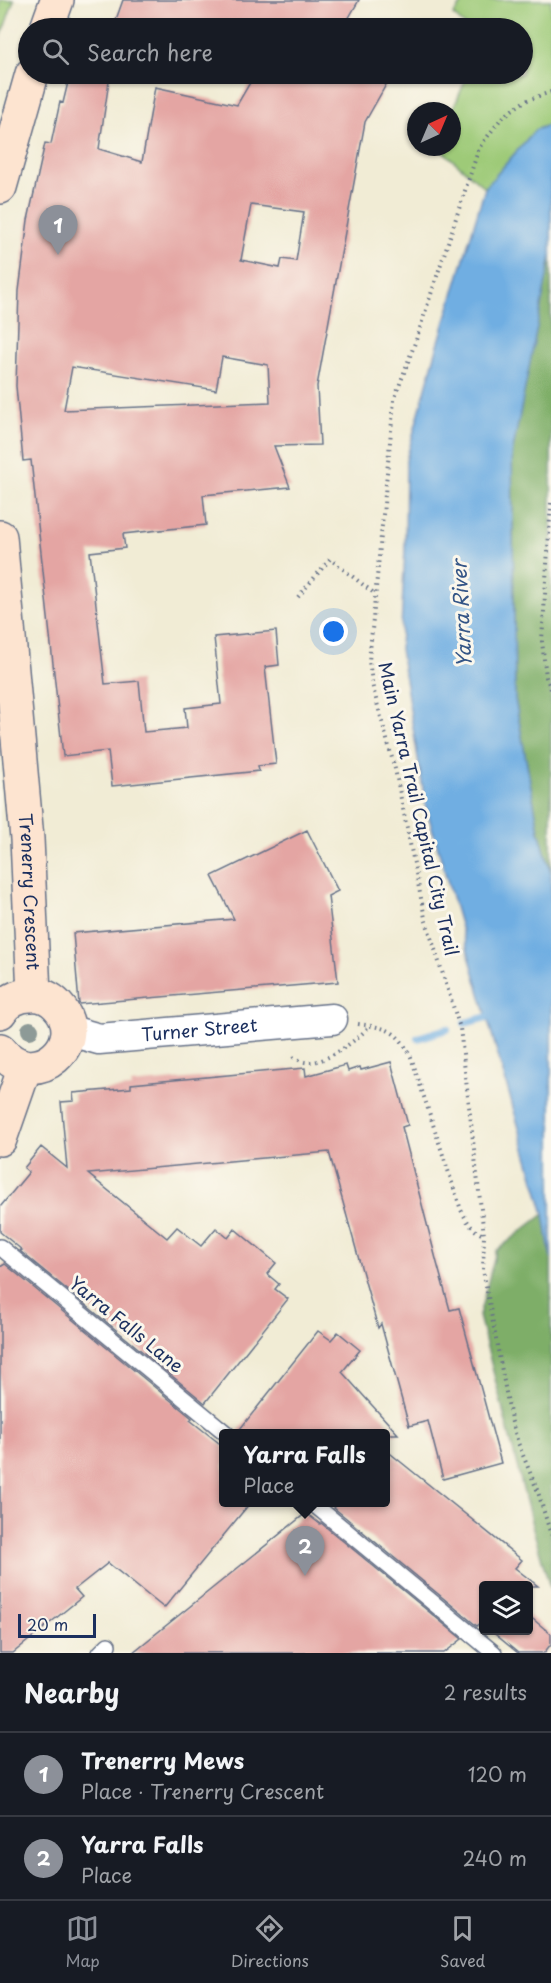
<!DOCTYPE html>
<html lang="en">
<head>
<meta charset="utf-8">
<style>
  :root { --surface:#171b24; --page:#20242c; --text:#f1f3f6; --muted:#9ea1a6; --line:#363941; --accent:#8c9099 }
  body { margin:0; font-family:"Playpen Sans",sans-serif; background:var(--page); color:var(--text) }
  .controls { position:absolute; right:18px; bottom:18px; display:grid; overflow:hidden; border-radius:6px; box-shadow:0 2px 4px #0004 }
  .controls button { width:54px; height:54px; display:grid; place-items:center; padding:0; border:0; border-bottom:2px solid var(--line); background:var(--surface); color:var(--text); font:30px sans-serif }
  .compass { position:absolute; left:407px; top:102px; width:54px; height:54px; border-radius:50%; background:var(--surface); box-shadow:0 2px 4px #0004; rotate:44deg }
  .scale { position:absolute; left:18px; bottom:15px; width:78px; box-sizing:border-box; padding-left:6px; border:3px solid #1b2f5e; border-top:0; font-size:16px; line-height:21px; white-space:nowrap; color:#1b2f5e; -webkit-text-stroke:4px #fbf7ec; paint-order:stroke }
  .you { position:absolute; left:334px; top:632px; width:21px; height:21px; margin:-15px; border:4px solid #fff; border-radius:50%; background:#1a73e8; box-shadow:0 0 0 9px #1a73e833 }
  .badge { display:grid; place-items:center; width:39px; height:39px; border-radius:50%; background:var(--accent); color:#fff; font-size:20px; font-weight:700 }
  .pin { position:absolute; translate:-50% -50px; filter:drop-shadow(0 2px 3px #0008) }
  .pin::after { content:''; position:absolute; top:32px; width:21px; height:18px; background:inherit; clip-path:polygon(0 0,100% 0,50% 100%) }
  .popup { position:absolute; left:219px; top:1429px; width:171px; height:78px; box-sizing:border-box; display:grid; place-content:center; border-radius:6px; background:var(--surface); filter:drop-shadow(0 2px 4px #0005); font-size:20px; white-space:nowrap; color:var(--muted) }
  .popup b { font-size:22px; color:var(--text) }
  .popup::after { content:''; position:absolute; left:50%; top:100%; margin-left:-12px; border:12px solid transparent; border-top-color:var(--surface) }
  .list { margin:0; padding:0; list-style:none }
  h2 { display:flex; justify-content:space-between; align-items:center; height:78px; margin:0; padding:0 24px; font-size:26px }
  h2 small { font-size:20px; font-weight:400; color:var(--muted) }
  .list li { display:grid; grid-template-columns:39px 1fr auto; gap:18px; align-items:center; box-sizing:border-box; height:84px; padding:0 24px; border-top:2px solid var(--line) }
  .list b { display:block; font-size:22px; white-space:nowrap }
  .list p { margin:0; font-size:20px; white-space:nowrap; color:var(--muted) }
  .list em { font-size:20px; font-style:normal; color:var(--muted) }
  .icon { flex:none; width:33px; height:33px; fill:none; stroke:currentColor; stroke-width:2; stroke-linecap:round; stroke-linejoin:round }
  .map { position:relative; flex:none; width:551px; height:1653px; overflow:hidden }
  .search { position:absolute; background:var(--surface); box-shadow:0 2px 4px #0004; left:18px; right:18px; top:18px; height:66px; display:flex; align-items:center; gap:15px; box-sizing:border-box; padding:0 21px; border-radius:33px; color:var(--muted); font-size:22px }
  .sheet { height:246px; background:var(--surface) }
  nav { display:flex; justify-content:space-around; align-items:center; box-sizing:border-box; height:84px; border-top:2px solid var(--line); background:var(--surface); font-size:16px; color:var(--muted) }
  nav a { display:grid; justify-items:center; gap:3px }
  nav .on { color:var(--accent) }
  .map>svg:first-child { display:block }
  .green { fill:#9eca78; stroke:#5c7c6b; stroke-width:1.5 }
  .forest { fill:#7eae68; stroke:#4c6e63; stroke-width:1.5 }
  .water { fill:#6faee2; stroke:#456ea0; stroke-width:1.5 }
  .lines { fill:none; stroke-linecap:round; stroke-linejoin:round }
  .stream { stroke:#6faee2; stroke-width:8 }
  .building { fill:#e4a5a3; fill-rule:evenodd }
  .lane-casing { stroke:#667188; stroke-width:18 }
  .street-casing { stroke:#667188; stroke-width:33 }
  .secondary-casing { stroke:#667188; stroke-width:36 }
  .path { stroke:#667188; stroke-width:4; stroke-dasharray:1.5 4.5; stroke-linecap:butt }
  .lane { stroke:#fff; stroke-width:15 }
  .street { stroke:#fff; stroke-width:30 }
  .secondary { stroke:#fde4d0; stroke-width:33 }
  .tree { fill:#8d9a97 }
  .labels { text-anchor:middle; stroke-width:6; stroke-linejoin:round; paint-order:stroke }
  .street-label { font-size:18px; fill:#1b2f5e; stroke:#fbf7ec }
  .water-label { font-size:20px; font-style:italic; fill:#345586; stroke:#fbf7ec }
</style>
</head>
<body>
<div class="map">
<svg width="551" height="1653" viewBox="0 0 551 1653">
  <rect width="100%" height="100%" fill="#fbf7ec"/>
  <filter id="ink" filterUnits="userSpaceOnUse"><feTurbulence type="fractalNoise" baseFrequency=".0167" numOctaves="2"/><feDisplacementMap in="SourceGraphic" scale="12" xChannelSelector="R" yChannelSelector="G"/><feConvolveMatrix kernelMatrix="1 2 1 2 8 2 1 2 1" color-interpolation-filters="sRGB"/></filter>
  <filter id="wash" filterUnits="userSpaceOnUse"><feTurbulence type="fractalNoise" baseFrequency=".008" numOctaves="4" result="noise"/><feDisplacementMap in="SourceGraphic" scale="24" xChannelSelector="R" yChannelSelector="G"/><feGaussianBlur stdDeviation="1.35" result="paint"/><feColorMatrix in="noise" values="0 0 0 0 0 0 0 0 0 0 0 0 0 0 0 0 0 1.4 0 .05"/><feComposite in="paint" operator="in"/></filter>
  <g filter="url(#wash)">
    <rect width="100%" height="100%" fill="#f1ecd5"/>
    <!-- green -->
    <path class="green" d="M0 0H14L0 40Z
      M465 0H551V124L535 130 485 188 438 147H452V112L468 74H522V28H468L453 15Z"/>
    <!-- forest -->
    <path class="forest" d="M550 256H551V873L539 831 515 699 512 454Z
      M544 1214 551 1259V1591L532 1525 479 1316 496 1251Z"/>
    <!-- water -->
    <path class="water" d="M551 124V256L512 454 515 699 539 831 551 873V1259L544 1214 426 807 400 649 405 549 406 460 435 355 485 188 535 130Z"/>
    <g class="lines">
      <!-- stream -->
      <path class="stream" d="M465 1023 487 1017
        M418 1038 447 1029"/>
    </g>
    <g id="blocks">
      <!-- building -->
      <path class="building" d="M123 0H359L343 28H113Z
        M70 74H110L99 149 142 162 155 87 237 105 255 74H392L365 122 317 386 320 445 274 446 290 487 203 495 206 525 123 534 125 548 90 552 105 684 139 681 144 732 187 728 185 708 221 704 214 637 276 631 279 665 265 667 276 764 258 766 259 771 112 786 108 751 63 756 31 460 23 461 16 386 19 291 28 220 45 143 51 144 60 102 63 103ZM251 205 304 212 296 261 282 259 280 268 241 260ZM222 357 268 365 270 402 64 410 72 367 216 390Z
        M307 830 338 891 328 896 338 982 79 1004 73 933 234 919 212 876Z
        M391 1062 408 1125 402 1127 437 1263 450 1310 459 1308 501 1463 443 1479 428 1421 409 1426 381 1324 378 1328 329 1152 88 1174 167 1238 177 1227 201 1246 216 1228 228 1238 235 1229 276 1263 267 1274 279 1284 275 1289 288 1299 205 1403 20 1251 22 1250 0 1232V1207L29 1172 24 1168 41 1147 67 1168 61 1102 74 1101 73 1093 131 1088V1084L305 1068 306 1076 346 1065 348 1071 360 1067 361 1070Z
        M5 1264 192 1418 190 1420 224 1447V1503H250L164 1608 108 1563 75 1589 82 1597 13 1653H0V1267Z
        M318 1331 331 1340 338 1332 360 1350 342 1372 398 1434H236Z
        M386 1450 522 1560 515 1568 538 1586H483V1621L477 1626 334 1508 338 1503H386Z
        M306 1513 320 1524 321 1523 462 1639 444 1653H132Z
        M528 1615 551 1634V1644L544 1653H518L490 1630H528Z"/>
    </g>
  </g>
  <g filter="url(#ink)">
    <use href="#blocks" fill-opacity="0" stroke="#667188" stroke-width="1.5"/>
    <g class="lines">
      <defs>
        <path id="lane" d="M0 1247 227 1434
          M311 1502 494 1653
          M100 1653 108 1645"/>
        <g id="street">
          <path id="s1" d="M67 1030 99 1039 332 1019"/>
        </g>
        <g id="secondary">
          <path d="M47 28 57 0"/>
          <path d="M0 187 32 74"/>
          <path id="s2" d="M0 537 27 839 34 994"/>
          <path d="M0 1012C7 1001 18 995 31 995 41 994 50 998 57 1005 92 1041 35 1094 0 1050"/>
          <path d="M0 1139 25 1067"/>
        </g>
      </defs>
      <!-- lane casing -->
      <use href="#lane" class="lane-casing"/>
      <!-- street casing -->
      <use href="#street" class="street-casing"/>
      <!-- secondary casing -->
      <use href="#secondary" class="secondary-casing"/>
      <!-- path -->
      <path class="path" d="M551 92 525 101 512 110 500 120 479 148 416 340 394 400 369 661 373 688 395 769 425 918 460 1028 484 1235 483 1270 511 1419 518 1443 538 1492 551 1535
        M551 503 542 641 546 677 551 689
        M298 597 330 559 375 594
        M358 1024C387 1028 397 1029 411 1057L461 1210C467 1221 472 1231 484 1235
        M293 1057C297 1059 302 1062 307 1062 327 1064 356 1040 370 1026"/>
      <!-- lane -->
      <use href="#lane" class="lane"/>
      <!-- street -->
      <use href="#street" class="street"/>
      <!-- secondary -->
      <use href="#secondary" class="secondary"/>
    </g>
    <!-- trees -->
    <circle class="tree" cx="30" cy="1030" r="9"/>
  </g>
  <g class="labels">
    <!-- street labels -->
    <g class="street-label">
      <text transform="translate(418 809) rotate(77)" y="6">Main Yarra Trail Capital City Trail</text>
      <text dy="6" stroke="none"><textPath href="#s2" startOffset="356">Trenerry Crescent</textPath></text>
      <text dy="6" stroke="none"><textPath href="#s1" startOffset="134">Turner Street</textPath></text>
      <text transform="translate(126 1325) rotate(39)" y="6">Yarra Falls Lane</text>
    </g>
    <!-- water labels -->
    <g class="water-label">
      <text transform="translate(462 614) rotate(-93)" y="7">Yarra River</text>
    </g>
  </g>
</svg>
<div class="controls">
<button><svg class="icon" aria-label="layers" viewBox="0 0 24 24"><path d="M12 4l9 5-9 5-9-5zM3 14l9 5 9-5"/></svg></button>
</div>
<svg class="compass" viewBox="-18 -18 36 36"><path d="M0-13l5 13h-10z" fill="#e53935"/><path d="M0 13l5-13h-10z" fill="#9ea1a6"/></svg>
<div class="scale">20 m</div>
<div class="you"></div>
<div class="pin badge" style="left:58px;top:255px">1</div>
<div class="pin badge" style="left:305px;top:1576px">2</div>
<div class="popup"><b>Yarra Falls</b>Place</div>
<div class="search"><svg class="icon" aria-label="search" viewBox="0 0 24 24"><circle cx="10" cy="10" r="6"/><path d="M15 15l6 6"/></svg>Search here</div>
</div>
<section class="sheet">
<h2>Nearby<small>2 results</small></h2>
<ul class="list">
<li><span class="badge">1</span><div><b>Trenerry Mews</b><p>Place · Trenerry Crescent</p></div><em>120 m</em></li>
<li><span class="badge">2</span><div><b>Yarra Falls</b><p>Place</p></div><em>240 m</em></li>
</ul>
</section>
<nav>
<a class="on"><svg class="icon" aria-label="map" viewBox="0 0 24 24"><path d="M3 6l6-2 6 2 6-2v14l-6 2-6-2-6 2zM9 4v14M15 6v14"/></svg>Map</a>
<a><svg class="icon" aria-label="directions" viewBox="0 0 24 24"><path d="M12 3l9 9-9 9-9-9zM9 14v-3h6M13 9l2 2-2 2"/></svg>Directions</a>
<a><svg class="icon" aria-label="saved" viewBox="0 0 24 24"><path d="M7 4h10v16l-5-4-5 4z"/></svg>Saved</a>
</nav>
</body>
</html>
